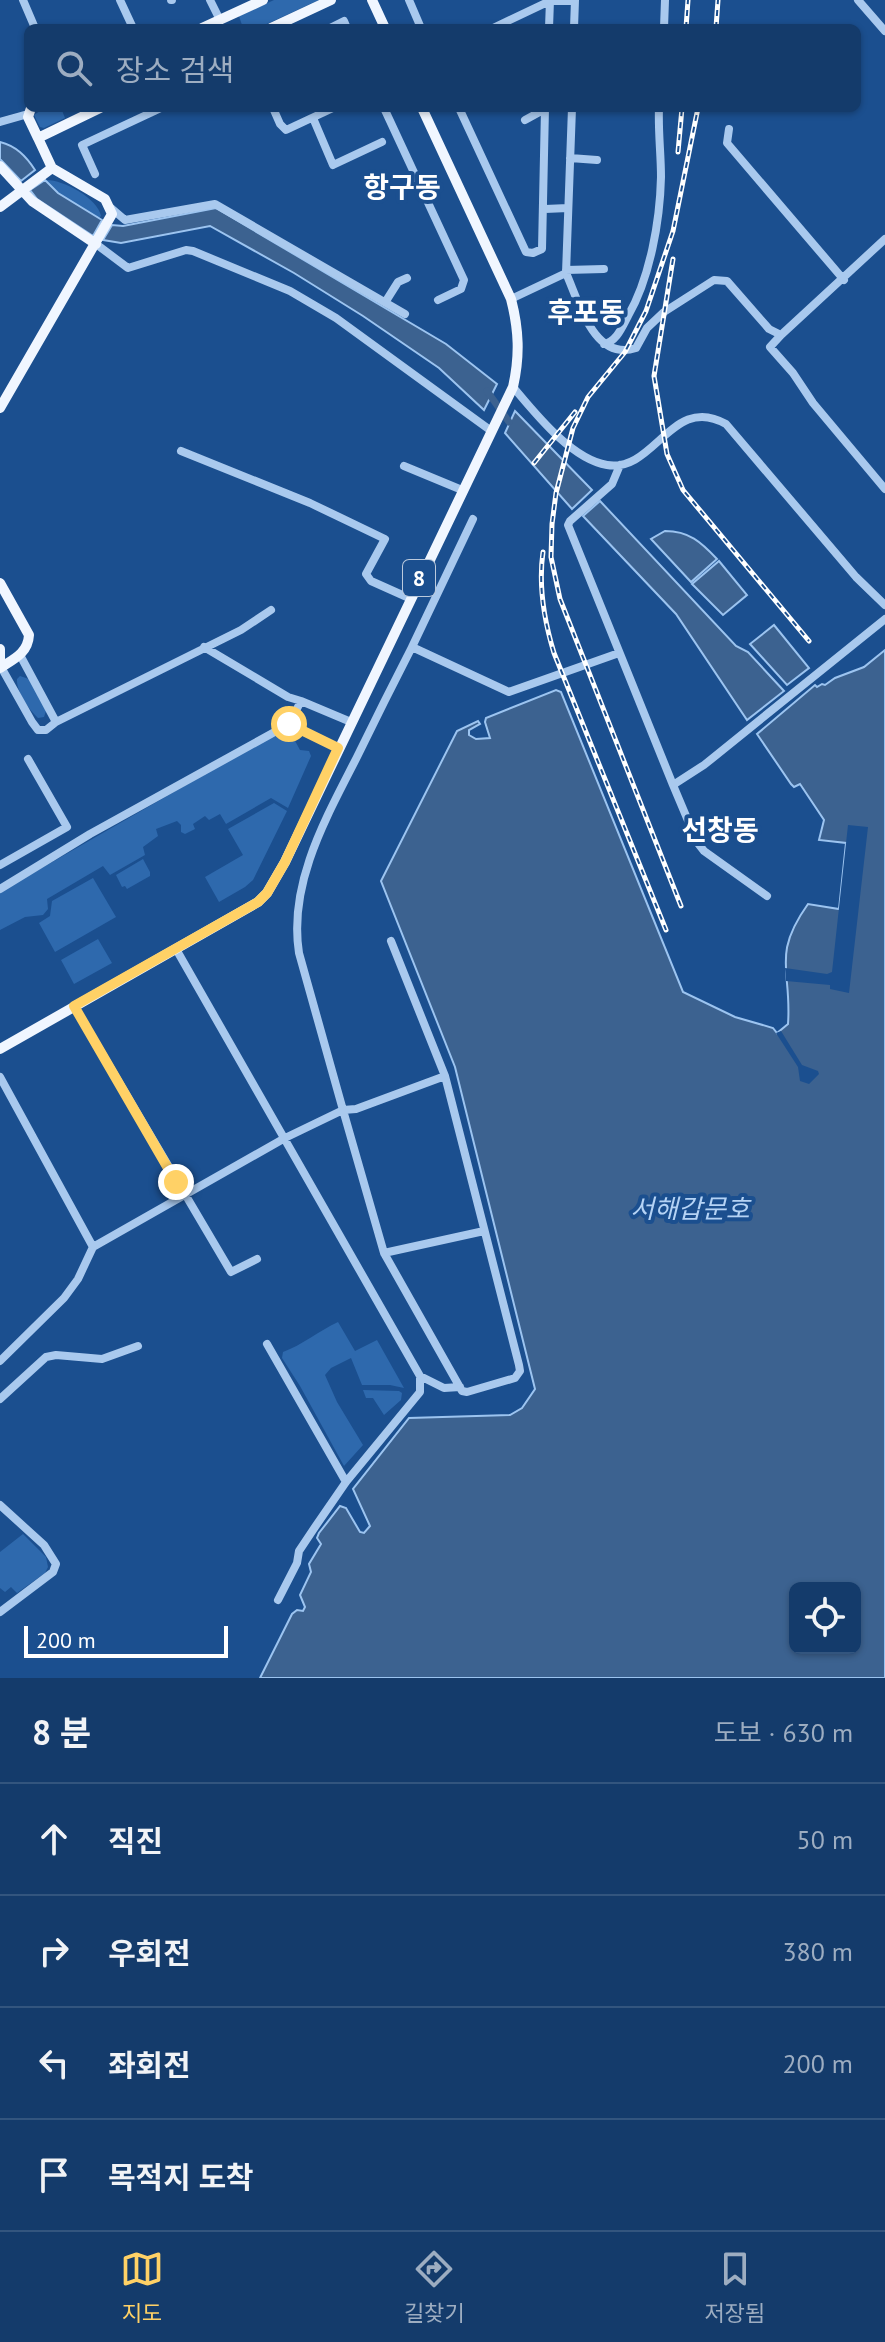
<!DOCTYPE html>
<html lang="ko">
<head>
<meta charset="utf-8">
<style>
  :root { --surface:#143b6b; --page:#214673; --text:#f1f3f6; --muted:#9dadc1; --line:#33557e; --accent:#ffd166 }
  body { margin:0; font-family:"PT Sans","Noto Sans KR",sans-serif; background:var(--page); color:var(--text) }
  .controls { position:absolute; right:24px; bottom:24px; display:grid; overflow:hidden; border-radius:12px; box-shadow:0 2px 6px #0004 }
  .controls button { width:72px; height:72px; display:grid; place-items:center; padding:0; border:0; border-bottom:2px solid var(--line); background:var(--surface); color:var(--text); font:40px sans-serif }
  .scale { position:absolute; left:24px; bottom:20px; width:204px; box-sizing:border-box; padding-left:8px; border:4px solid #fff; border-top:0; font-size:22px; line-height:28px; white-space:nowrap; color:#fff; -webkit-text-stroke:6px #1b4f8f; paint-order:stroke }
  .stop { position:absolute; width:24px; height:24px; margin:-18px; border:6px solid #ffd166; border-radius:50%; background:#fff }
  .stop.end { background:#ffd166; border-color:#fff; box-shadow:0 2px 8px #0008 }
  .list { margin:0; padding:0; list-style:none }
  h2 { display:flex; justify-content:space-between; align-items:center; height:104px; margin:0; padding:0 32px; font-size:34px }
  h2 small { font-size:26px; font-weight:400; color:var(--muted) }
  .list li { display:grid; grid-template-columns:52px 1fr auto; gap:24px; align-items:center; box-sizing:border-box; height:112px; padding:0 32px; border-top:2px solid var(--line) }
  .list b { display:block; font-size:30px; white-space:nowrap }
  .list em { font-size:26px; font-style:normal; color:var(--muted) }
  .icon { flex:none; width:44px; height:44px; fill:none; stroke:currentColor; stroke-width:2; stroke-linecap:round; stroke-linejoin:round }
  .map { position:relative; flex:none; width:885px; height:1678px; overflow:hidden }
  .search { position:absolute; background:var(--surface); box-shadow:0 2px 6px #0004; left:24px; right:24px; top:24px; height:88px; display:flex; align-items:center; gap:20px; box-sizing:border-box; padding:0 28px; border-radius:12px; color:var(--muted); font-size:30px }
  .sheet { height:552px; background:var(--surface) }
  nav { display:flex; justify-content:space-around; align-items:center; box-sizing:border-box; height:112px; border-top:2px solid var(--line); background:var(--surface); font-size:22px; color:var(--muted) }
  nav a { display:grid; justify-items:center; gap:4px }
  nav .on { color:var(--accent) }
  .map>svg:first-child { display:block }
  .green { fill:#2e69ad }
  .water { fill:#3c6290; stroke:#9cc4f0; stroke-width:2; fill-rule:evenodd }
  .pier { fill:#1b4f8f }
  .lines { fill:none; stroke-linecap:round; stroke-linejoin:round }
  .canal { stroke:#3c6290; stroke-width:7 }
  .minor { stroke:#a9c9ee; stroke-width:8 }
  .major { stroke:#f0f6ff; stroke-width:10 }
  .rail-casing { stroke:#fff; stroke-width:5 }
  .rail { stroke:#1b4f8f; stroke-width:2; stroke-dasharray:6; stroke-linecap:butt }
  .route { stroke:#ffd166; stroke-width:10 }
  .labels { text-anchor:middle; stroke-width:8; stroke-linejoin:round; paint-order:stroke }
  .shield { fill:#1b4f8f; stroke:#bbcadd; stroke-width:2 }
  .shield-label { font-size:22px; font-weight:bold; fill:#fff }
  .water-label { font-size:26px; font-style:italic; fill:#b5d3f5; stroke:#1b4f8f }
  .quarter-label { font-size:28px; font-weight:bold; fill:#fff; stroke:#1b4f8f }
</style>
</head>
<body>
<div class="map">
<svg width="885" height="1678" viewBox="0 0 885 1678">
  <rect width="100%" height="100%" fill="#1b4f8f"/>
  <!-- green -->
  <path class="green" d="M274 0H319L258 28H243L239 16Z
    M44 108H61L65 118 44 128 40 127 34 115Z
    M45 180C62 179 98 198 101 216L99 218C80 208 56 197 45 180Z
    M20 676 29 679 46 711 44 717 38 718C29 710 16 691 17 679Z
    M282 730 294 739 300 750 309 751 311 756 288 808 271 798 226 824 220 814 209 820 205 816 193 824 195 829 185 834 181 832V825L177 821 156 829 158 836 143 847 145 855 110 875 103 866 47 899 48 909 43 915 25 917 0 930V892Z
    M274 803 287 811 253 880 245 887 219 902 205 877 243 855 228 829Z
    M143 859 150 872V876L127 889 125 886 122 887 116 875Z
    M93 878 116 917 55 952 39 923 50 916 52 901Z
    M98 939 112 963 74 984 61 960Z
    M338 1322 355 1351 377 1340 404 1388 390 1385H362L351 1358 331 1368 325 1375 337 1402 363 1445 344 1466 300 1386 282 1358 283 1352C302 1345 319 1331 338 1322Z
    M363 1390 399 1391 402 1393 401 1400 384 1415 373 1398H366Z
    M23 1534 46 1557 48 1567 45 1573 17 1593 11 1587 5 1592 0 1588V1552Z"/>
  <!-- water -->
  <path class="water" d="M0 142C16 146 26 156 35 170L21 181 0 159Z
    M45 180 58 193 102 220 93 236 37 199 30 190Z
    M216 208 446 344 497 384 484 410 439 368 363 316 294 273 210 226 121 243 103 240 112 225 123 226Z
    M515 411 592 490 572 509 505 433Z
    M600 501 736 646 748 652 784 691 747 720 676 614 583 516Z
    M665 531C689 531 701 542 717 559L691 582 651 539Z
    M719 561 747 595 723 615 692 584Z
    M774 625 809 668 787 685 750 644Z
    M885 650V1678H260L292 1614 297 1610 303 1611 305 1607 300 1595 311 1572 309 1564 321 1544 317 1538 319 1533 340 1506 346 1508 360 1532 364 1533 370 1526 353 1489 409 1418 510 1415 522 1408 535 1389 455 1067 381 881 457 731 478 721 480 724 469 730V735L476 739 490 738 485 722 486 718 556 690 561 692 683 992 735 1017 773 1028 777 1033 788 1024C792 970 771 956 808 904L839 909 846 843 819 840 824 820 800 784 794 787 791 784 757 734 815 685 817 687 822 684 825 685 835 678 864 667ZM795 1588H855V1648H795Z"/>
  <!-- pier -->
  <path class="pier" d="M848 825 868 827 849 993 830 989V985L786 981 785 968 827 974 832 972Z
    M781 1031 802 1065 818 1071 819 1074 809 1084 800 1081 798 1067 776 1033Z"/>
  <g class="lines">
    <!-- canal -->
    <path class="canal" d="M487 391 509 422"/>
    <!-- minor -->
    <path class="minor" d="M23 0 35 28
      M120 0 133 28
      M171 0H172
      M210 0 220 20
      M409 0 421 28
      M858 0 885 31
      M330 28 344 21 347 28
      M493 28 550 1H575
      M549 28 550 0
      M574 28 575 0
      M664 28 665 0
      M273 108 280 124 286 130 333 108
      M384 108 464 280 461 289 438 300
      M459 108 526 252 533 253 542 249 545 108
      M313 118 333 165 382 142
      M525 120 545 109
      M0 122 28 114
      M729 129 727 143 844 280
      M570 158 597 160
      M95 174 82 145 161 108
      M111 208 125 220 215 204 405 314
      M545 209 568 208
      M96 244 128 268 186 250 193 251 290 291 336 318 490 430
      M566 270 604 269
      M566 273C579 302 594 362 636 348L647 328 664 312 714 280 727 281 769 329 781 335 885 239
      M511 299 566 273 572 108
      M386 301 398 282 407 278
      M781 335 770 347 793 373 813 403 885 489
      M604 344C617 341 622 327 628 316 650 278 660 221 661 177 661 154 658 131 659 108
      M513 387C535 413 571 459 607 465 655 473 672 393 726 424L856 577 885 605
      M181 451 310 503 385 539 366 574 371 581 409 598
      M620 465 612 484 570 521 568 525 673 785
      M404 466 462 490
      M473 519 412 647 509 692 619 653
      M204 647 288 697 301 701
      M20 655 56 722
      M1 667 32 722 38 730H46L56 722 241 630 271 610
      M338 748 289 724 301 701 351 722
      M0 865 67 827 28 759
      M0 889 90 834 289 724
      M767 896 704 851 697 842 673 785 704 765 885 619
      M391 941 445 1076 519 1365 520 1371 515 1378 467 1392 462 1391 384 1253 343 1110 356 1109 445 1076
      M176 949 420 1376V1392L346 1482 315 1527 299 1551 297 1563 278 1600
      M74 1006 231 1272 257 1259
      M0 1077 93 1247
      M384 1253 484 1231
      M267 1344 346 1482
      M0 1361 64 1298 78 1279 93 1247 285 1138 343 1110 299 953C288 883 327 816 357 757 375 720 393 684 412 647
      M420 1376 444 1388 460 1387
      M0 1399 46 1357 56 1355 102 1359 138 1346
      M0 1505 44 1545 56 1564 53 1572 0 1612"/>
    <!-- major -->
    <path class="major" d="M372 0 385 28
      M202 28 263 0
      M271 28 331 0
      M31 108 28 117 38 138 100 108
      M0 166 32 201 96 244
      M0 207 52 168 38 138
      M0 408 112 214 105 199 52 168
      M0 583 29 635C28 653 14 659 0 668
      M0 649V660
      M0 1049 258 902 267 893 285 862 513 387C520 356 519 330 511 299L422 108"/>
    <defs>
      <path id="rail" d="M686 28 688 0
        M716 28 718 0
        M678 152 682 108
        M673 259 654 376 667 454 683 490 809 641
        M534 463 575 412
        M543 552C538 587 544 620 554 653L666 930
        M681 906 560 599 551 557 552 524 556 493 573 428 588 397 625 352 646 311 673 231 698 108"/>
    </defs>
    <!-- rail casing -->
    <use href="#rail" class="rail-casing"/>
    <!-- rail -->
    <use href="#rail" class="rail"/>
  </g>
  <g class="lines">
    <!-- route -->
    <path class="route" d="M176 1182 74 1006 258 902 267 893 285 862 338 748 289 724"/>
  </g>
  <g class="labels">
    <!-- shield labels -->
    <rect class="shield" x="403" y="560" width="32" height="36" rx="6"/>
    <g class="shield-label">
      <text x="419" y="586">8</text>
    </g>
    <!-- water labels -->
    <g class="water-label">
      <text x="690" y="1218">서해갑문호</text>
    </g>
    <!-- quarter labels -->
    <g class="quarter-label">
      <text x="402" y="197">항구동</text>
      <text x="586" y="322">후포동</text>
      <text x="720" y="840">선창동</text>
    </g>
  </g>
</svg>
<div class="controls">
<button><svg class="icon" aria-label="locate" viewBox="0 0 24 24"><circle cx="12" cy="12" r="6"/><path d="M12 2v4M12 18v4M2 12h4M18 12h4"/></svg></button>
</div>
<div class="scale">200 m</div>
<div class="stop" style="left:289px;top:724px"></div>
<div class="stop end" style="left:176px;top:1182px"></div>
<div class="search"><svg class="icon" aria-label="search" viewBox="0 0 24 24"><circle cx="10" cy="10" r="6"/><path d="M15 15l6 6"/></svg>장소 검색</div>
</div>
<section class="sheet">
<h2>8 분<small>도보 · 630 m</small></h2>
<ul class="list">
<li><svg class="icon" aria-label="ahead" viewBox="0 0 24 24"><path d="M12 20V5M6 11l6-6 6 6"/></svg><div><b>직진</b></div><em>50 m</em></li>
<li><svg class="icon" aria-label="right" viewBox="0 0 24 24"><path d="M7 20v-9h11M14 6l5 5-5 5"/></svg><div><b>우회전</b></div><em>380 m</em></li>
<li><svg class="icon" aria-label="left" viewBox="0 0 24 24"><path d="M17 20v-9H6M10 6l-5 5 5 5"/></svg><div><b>좌회전</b></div><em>200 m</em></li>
<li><svg class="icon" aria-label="arrive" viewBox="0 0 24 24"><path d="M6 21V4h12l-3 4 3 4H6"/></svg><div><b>목적지 도착</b></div></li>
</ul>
</section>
<nav>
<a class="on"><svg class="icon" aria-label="map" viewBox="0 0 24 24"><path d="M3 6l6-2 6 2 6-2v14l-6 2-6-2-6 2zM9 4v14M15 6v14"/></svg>지도</a>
<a><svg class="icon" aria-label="directions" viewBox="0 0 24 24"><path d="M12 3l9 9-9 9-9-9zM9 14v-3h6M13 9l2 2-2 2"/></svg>길찾기</a>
<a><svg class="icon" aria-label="saved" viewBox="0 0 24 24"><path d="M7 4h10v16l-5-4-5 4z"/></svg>저장됨</a>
</nav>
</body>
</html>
